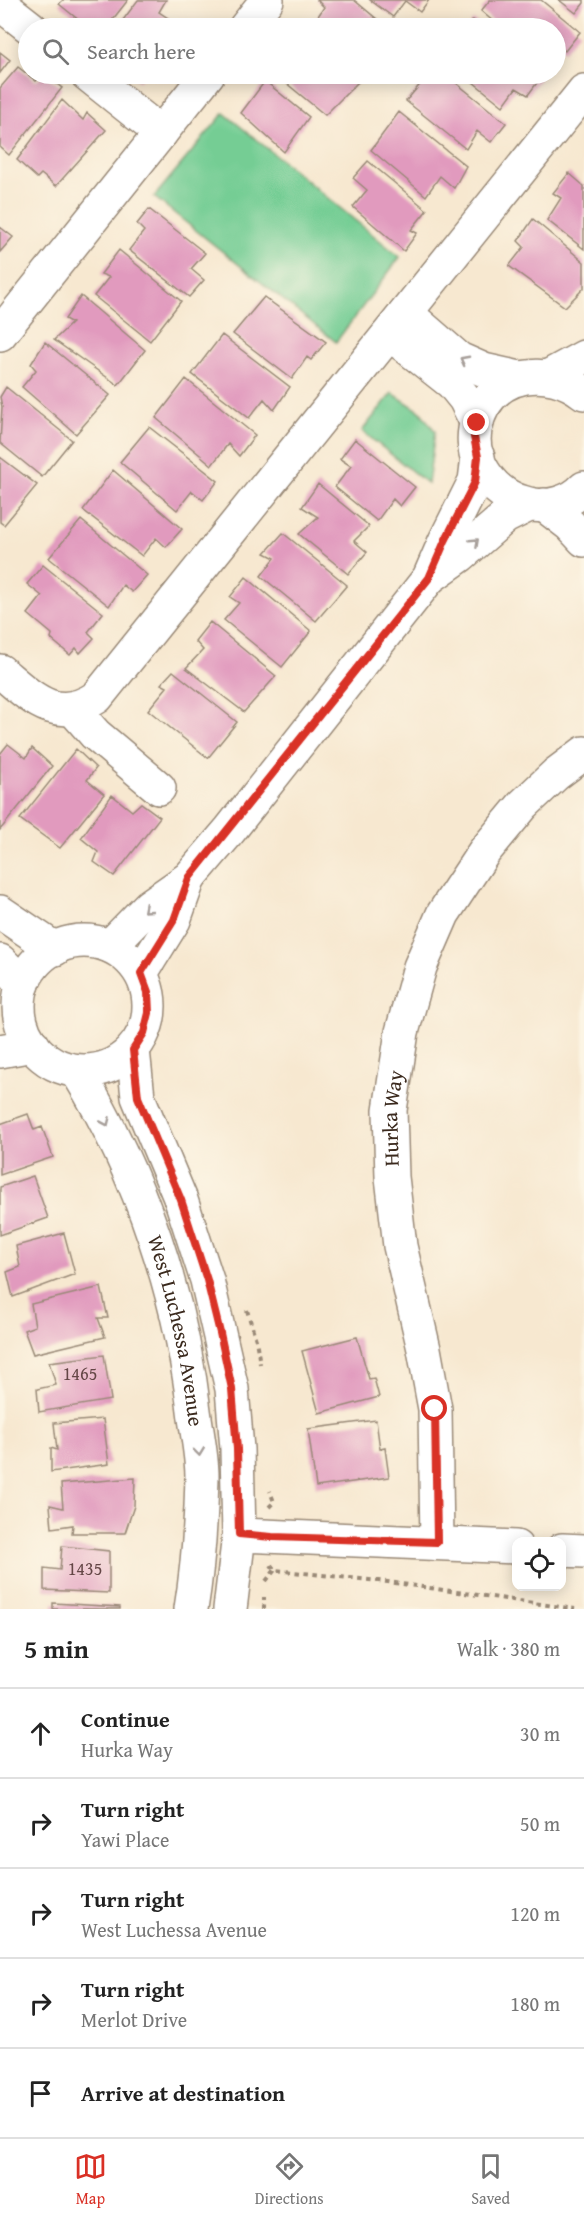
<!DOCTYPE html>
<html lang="en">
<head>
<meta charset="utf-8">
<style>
  :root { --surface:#fff; --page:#f2f2f2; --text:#222; --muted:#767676; --line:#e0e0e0; --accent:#d93025 }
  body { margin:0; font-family:"Gentium Book Plus",serif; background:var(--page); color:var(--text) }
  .controls { position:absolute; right:18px; bottom:18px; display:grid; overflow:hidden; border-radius:12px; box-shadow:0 3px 15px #0003 }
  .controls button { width:54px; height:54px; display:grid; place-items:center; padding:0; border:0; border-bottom:2px solid var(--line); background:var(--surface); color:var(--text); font:30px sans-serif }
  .stop { position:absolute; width:18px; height:18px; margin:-14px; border:4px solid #d93025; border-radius:50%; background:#fff }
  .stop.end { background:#d93025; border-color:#fff; box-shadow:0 2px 6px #0008 }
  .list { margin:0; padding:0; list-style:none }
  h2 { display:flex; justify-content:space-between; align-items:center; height:78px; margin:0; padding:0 24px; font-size:26px }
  h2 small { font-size:20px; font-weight:400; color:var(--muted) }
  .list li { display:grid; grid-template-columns:39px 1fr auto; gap:18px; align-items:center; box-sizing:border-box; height:90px; padding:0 24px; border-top:2px solid var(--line) }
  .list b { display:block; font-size:22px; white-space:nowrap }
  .list p { margin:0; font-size:20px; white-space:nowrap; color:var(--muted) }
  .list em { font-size:20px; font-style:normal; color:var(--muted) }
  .icon { flex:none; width:33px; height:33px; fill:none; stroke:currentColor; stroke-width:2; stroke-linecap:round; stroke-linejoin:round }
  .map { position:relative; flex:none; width:584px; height:1609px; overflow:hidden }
  .search { position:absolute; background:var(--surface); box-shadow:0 3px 15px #0003; left:18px; right:18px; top:18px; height:66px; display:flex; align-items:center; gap:15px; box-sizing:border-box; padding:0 21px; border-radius:33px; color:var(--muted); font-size:22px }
  .sheet { height:528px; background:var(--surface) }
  nav { display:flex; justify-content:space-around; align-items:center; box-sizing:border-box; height:84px; border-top:2px solid var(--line); background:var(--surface); font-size:16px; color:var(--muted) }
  nav a { display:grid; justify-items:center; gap:3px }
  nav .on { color:var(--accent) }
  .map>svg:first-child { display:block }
  .green { fill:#74cd94; stroke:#587c59; stroke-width:1.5 }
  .building { fill:#e19abe }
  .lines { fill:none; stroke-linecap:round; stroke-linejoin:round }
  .minor-casing { stroke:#998977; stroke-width:36 }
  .path { stroke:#998977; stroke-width:4; stroke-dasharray:4.5 4.5; stroke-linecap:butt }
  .minor { stroke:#fff; stroke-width:33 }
  .oneway { stroke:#a79f9a }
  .route { stroke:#d93025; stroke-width:8 }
  .labels { text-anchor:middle; stroke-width:5; stroke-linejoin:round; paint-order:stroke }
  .number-label { font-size:18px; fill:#644646 }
  .street-label { font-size:21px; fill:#3b2a1e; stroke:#fcf5e5 }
</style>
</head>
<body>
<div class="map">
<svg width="584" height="1609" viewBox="0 0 584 1609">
  <rect width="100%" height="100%" fill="#fcf5e5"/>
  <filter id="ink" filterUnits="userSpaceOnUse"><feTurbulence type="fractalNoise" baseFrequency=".0167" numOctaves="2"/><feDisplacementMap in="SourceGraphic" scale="12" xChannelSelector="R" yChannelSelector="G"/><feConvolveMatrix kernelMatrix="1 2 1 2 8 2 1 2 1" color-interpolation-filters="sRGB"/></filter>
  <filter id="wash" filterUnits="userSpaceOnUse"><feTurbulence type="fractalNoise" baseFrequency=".008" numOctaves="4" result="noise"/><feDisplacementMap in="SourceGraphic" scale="24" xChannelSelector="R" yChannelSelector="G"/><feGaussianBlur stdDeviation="1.35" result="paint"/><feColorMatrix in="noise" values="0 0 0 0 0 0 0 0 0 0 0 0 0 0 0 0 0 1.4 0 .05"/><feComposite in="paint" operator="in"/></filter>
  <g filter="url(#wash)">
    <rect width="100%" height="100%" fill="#f7e8d0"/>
    <!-- green -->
    <path class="green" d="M224 113 400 257 336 342 154 197Z
      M392 393 420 411 435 431 428 484 362 431Z"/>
    <g id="blocks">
      <!-- building -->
      <path class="building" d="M63 0H128L106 28H73L80 21 59 4Z
        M138 0H166L159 12 177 24 174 28H117Z
        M317 0H354L384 25 382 28H318L313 24 324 7Z
        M370 0H429L420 12 405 1 393 17Z
        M490 0H541L580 32 565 51 556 44V28H501L481 11Z
        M559 0H584V3L576 13Z
        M473 20 484 28H467Z
        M0 52 10 60 0 73Z
        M18 67 36 81 44 74 62 88 9 155 0 147V88Z
        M130 74H145L139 81Z
        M284 74H349L359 81 325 115 280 78Z
        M429 74H445L506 123 491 142 477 131 466 149 406 101Z
        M463 74H539L542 76 528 95 516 88 503 106Z
        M265 81 309 117 284 152 241 113Z
        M62 100 83 120 87 113 106 130 56 186 41 174 37 178 17 160Z
        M399 112 466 166 454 188 440 176 426 196 371 150Z
        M368 161 427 210 411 230 417 233 404 251 353 207 367 190 353 178Z
        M569 173 584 186V249L547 220 561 198 553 193Z
        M149 209 205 253 191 269 204 280 189 297 129 250 144 231 137 224Z
        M533 219 584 262V288L565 307 509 266 524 247 518 241Z
        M0 227 13 237 0 252Z
        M119 250 181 301 150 341 94 296 109 277 101 274Z
        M81 296 145 350 118 385 54 340 72 323 65 319Z
        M264 297 326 342 311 360 307 357 292 379 233 334Z
        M222 335 290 387 274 410 264 399 249 418 192 374Z
        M45 342 110 395 76 434 22 387 36 370 31 364Z
        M186 379 255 435 239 456 228 444 212 465 156 418Z
        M6 387 72 440 42 477 0 443 2 407 0 397Z
        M149 427 218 481 203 500 192 491 177 510 120 462Z
        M355 439 415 487 400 506 393 499 377 521 335 487 351 466 340 459Z
        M0 457 37 485 4 525 0 522Z
        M113 470 182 529 166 547 156 538 142 556 83 510Z
        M318 484 369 526 354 541 367 552 348 574 299 534 318 517 302 507Z
        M81 520 147 575 132 592 123 585 109 606 49 558Z
        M283 533 347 585 316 621 261 576 275 558 265 553Z
        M43 565 103 613 88 632 94 638 80 653 76 648 70 655 51 639 52 634 28 614 42 596 27 584Z
        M246 577 311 631 282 667 224 620 239 603 230 597Z
        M210 622 276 676 244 712 186 668 203 650 195 641Z
        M173 671 237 722 208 758 148 710 167 687 161 684Z
        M8 744 26 758 32 748 52 766 0 830V754Z
        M76 749 96 768 87 780 104 794 60 848 20 819Z
        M112 795 132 811 141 803 160 817 114 876 94 862 98 852 81 838Z
        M28 1114 34 1130 42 1127 53 1157 0 1175V1124Z
        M33 1176 48 1218 0 1235V1187Z
        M64 1233 75 1274 13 1297 7 1272 20 1267 16 1246Z
        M101 1287 108 1318H98L105 1337 33 1354 24 1330 35 1326 31 1304Z
        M357 1337 369 1379 374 1378 379 1397 319 1413 302 1351Z
        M104 1355 111 1400 39 1412 37 1389 56 1385 49 1362Z
        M103 1419 109 1464 51 1472V1448L57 1450 54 1423Z
        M376 1420 380 1449 385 1448 389 1477 316 1487 308 1429Z
        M135 1478 134 1506 125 1533H72L73 1525 52 1528 50 1505 63 1508 61 1484Z
        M62 1546 109 1551V1593L44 1590V1568L60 1570Z
        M53 1603 120 1607V1609H53Z"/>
    </g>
  </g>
  <g filter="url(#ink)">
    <use href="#blocks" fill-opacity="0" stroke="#998977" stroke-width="1.5"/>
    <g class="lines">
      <defs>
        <g id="minor">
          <path d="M3 6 31 28"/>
          <path d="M245 28 267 0"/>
          <path d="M87 74 161 133"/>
          <path d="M406 313 459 359 484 370 520 378"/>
          <path d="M0 334 208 74"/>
          <path d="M390 334 452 383 465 399 477 423"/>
          <path d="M549 376 584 357"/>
          <path d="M584 393C549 365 495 371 478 418 464 456 491 496 529 504 548 509 571 502 584 488"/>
          <path d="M544 505 570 525 584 540"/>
          <path d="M430 577 461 555 505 517 529 505"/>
          <path d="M0 671C31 697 56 725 97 697L584 91"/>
          <path d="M73 709 95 734 159 788"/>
          <path d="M0 912 55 949"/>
          <circle cx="84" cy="1006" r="65"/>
          <path d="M110 946 149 906 189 878 230 830 429 578 445 541 475 481 478 457"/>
          <path d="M0 961 23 984"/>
          <path d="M141 973 174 920 189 878"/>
          <path d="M133 1050 138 1097 181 1200 207 1280 232 1389 237 1449 239 1535 230 1609"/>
          <path d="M0 1051 33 1045"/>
          <path id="s1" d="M77 1071C141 1176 181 1296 195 1418 198 1438 202 1458 202 1477 201 1521 198 1566 191 1609"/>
          <path d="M239 1535 516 1547"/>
          <path id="s2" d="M437 1542 435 1409 424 1349 400 1246 392 1177 390 1110 402 1032 420 967 443 914 484 852 523 805 556 774 584 753"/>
          <path d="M562 1550 584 1551"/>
        </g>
      </defs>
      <!-- minor casing -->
      <use href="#minor" class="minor-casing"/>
      <!-- path -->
      <path class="path" d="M247 1310 256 1340 260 1364
        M269 1507 274 1502 270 1491
        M271 1565 275 1570 388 1582 575 1609
        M266 1581 275 1570
        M264 1609V1597"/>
      <!-- minor -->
      <use href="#minor" class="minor"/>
    </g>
    <!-- one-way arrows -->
    <defs><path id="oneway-chevron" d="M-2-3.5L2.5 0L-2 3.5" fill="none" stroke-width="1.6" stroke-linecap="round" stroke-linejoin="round" transform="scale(1.5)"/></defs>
    <g class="oneway">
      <use href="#oneway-chevron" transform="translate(464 360) rotate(-152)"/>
      <use href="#oneway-chevron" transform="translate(475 542) rotate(-43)"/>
      <use href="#oneway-chevron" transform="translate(147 909) rotate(139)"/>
      <use href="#oneway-chevron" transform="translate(106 1122) rotate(66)"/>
      <use href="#oneway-chevron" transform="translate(199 1452) rotate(83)"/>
    </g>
  </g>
  <g class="lines" filter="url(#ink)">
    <!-- route -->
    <path class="route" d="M435 1409 437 1542 272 1537 239 1534 237 1449 232 1389 220 1333 207 1280 181 1200 138 1097 133 1050 144 1033 149 1013 148 992 141 973 174 920 189 878 429 578 445 541 475 482 478 457 474 437 477 423"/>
  </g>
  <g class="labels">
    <!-- number labels -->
    <g class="number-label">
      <text x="80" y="1380">1465</text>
      <text x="85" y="1575">1435</text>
    </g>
    <!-- street labels -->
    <g class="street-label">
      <text dy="7" stroke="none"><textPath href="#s2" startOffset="428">Hurka Way</textPath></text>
      <text dy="7" stroke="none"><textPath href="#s1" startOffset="280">West Luchessa Avenue</textPath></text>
    </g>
  </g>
</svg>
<div class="controls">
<button><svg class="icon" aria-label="locate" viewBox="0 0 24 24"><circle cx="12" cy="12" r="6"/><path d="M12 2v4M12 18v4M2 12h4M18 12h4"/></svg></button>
</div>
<div class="stop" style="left:435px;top:1409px"></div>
<div class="stop end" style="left:477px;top:423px"></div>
<div class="search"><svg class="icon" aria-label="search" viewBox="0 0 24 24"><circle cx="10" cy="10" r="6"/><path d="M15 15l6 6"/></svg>Search here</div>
</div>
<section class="sheet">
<h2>5 min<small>Walk · 380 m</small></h2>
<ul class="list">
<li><svg class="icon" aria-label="ahead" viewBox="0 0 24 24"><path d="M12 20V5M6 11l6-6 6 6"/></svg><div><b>Continue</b><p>Hurka Way</p></div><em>30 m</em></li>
<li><svg class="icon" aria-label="right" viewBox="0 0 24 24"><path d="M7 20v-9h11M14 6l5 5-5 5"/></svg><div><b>Turn right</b><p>Yawi Place</p></div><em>50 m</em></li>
<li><svg class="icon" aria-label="right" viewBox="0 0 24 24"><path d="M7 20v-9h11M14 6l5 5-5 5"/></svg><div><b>Turn right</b><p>West Luchessa Avenue</p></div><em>120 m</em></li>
<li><svg class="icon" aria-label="right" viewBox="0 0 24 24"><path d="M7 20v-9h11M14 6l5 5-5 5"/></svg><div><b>Turn right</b><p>Merlot Drive</p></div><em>180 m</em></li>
<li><svg class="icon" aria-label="arrive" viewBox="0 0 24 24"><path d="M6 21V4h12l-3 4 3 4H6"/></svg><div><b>Arrive at destination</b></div></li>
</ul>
</section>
<nav>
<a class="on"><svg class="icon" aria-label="map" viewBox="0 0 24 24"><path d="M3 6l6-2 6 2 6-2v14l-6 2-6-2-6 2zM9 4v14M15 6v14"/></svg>Map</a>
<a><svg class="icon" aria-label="directions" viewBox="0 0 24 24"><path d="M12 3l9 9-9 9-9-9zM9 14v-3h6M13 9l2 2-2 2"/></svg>Directions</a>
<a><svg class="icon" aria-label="saved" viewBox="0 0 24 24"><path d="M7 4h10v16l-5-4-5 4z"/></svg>Saved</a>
</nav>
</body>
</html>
